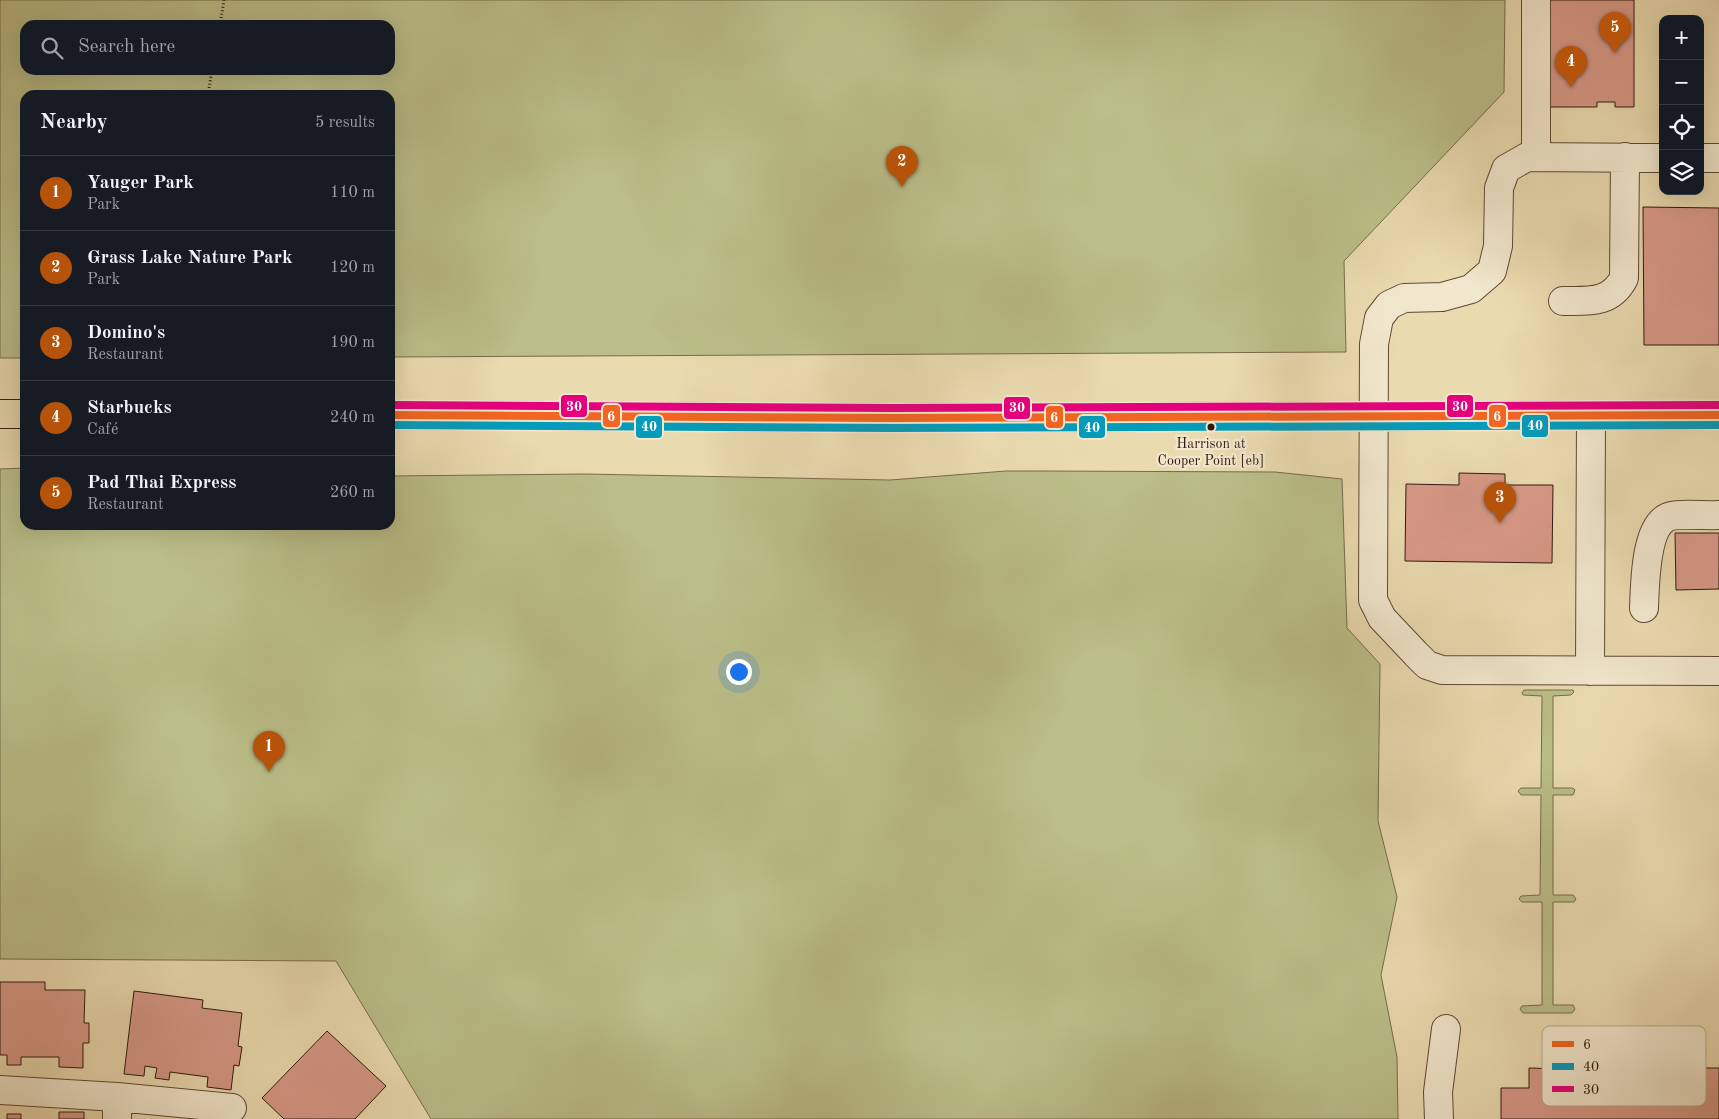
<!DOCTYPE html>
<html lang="en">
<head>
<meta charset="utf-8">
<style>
  :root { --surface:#171b24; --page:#20242c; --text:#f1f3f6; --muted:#9ea1a6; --line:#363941; --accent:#b45309 }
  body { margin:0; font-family:"Old Standard TT",serif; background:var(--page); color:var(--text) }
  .controls { position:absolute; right:15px; top:15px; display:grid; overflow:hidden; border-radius:10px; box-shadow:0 5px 20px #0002 }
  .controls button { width:45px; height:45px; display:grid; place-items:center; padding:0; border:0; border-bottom:1px solid var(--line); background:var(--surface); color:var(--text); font:25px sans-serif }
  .you { position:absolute; left:738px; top:671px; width:18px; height:18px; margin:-12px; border:4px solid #fff; border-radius:50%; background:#1a73e8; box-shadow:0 0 0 8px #1a73e833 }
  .badge { display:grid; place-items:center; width:32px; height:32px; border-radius:50%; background:var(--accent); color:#fff; font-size:16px; font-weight:700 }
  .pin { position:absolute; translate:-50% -41px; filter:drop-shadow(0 1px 2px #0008) }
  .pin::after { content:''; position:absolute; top:26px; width:18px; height:15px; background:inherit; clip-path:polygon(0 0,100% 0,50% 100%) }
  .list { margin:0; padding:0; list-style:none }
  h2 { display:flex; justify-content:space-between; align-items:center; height:65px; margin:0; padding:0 20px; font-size:21px }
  h2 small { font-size:16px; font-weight:400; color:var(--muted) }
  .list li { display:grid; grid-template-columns:32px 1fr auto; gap:15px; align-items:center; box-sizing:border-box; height:75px; padding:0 20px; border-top:1px solid var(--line) }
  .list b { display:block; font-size:19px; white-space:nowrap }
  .list p { margin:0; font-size:16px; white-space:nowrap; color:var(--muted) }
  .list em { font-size:16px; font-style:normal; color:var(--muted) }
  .icon { flex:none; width:28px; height:28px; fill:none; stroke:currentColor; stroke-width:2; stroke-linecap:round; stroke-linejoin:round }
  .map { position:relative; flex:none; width:1719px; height:1119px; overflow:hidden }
  .search { position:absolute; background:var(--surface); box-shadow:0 5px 20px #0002; left:20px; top:20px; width:375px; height:55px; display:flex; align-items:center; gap:12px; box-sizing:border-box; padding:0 18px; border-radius:15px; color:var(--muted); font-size:19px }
  .panel { position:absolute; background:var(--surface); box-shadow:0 5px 20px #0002; left:20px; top:90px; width:375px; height:440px; border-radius:15px }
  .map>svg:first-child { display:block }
  .green { fill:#bbbe88; stroke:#766c4b; fill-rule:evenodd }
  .building { fill:#d79987; stroke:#31190e }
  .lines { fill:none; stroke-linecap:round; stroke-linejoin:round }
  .minor-casing { stroke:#5f4936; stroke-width:30 }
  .major-casing { stroke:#31190e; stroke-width:30 }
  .path { stroke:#31190e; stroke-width:3; stroke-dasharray:1 2.5; stroke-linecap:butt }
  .minor { stroke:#f1e7cc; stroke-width:28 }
  .major { stroke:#eadab0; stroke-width:28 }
  .bus-1-casing { stroke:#f1e7cc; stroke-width:11 }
  .bus-2-casing { stroke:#f1e7cc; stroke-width:11 }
  .bus-3-casing { stroke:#f1e7cc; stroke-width:11 }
  .bus-1 { stroke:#f26522; stroke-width:8 }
  .bus-2 { stroke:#059bbb; stroke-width:8 }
  .bus-3 { stroke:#e5007d; stroke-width:8 }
  .bus-dot { fill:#31190e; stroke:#f1e7cc; stroke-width:2 }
  .labels { text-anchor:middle; stroke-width:4.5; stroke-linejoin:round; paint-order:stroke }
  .bus-label { font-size:14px; fill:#31190e; stroke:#f1e7cc }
  .key { fill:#f1e7cc; stroke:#b7a993; stroke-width:1 }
  .key-label { font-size:14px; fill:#31190e }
  .line-badge { stroke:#f1e7cc; stroke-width:2 }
  .badge-label { font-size:14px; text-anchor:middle; font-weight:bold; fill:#fff }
</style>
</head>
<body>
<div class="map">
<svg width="1719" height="1119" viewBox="0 0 1719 1119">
  <rect width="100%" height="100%" fill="#eadab0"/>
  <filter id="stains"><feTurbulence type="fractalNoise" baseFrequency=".004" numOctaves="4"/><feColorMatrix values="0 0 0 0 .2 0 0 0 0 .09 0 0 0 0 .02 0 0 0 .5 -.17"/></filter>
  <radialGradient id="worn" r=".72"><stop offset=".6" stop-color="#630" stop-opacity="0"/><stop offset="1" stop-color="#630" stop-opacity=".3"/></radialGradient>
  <!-- green -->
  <path class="green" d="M0 0H1505L1504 92 1344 261 1346 352 390 357V95H25V358H0ZM25 25H390V70H25Z
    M25 468V525H390V476L585 474 890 480 1006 471H1042L1275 472 1342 479 1347 628 1380 664 1378 821 1397 897 1381 975 1397 1057 1398 1119H431L336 961 0 959V469Z
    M1524 690H1573L1574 692 1571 695 1553 696V788H1573L1575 790 1573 795H1553V895H1573L1576 899 1574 902H1553V1005H1573L1575 1009 1572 1013H1523L1520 1009 1522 1006 1542 1005V902H1522L1519 899 1521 896 1540 895 1541 795H1521L1518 791 1521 788H1541L1542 696 1523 695 1522 693Z"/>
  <!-- building -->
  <path class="building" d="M1547 0H1634V107H1615V102H1597V107H1541Z
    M1643 207 1719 208V345H1644Z
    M1459 473 1505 474V485H1553L1552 563 1405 561 1406 484 1459 485Z
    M1675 533H1719V589L1676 590Z
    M0 982H45V990H85L84 1023H89V1043H83V1068L59 1067V1057H21V1065H7V1055H0Z
    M134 991 203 1000 202 1008 242 1013 238 1046 242 1047 239 1066 234 1065 231 1090 207 1087 208 1077 170 1072 169 1080 155 1078 157 1068 145 1066 144 1076 124 1074Z
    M327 1031 386 1086 355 1119H284L262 1098Z
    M1561 1062 1627 1063 1626 1068H1719V1119H1501V1088H1529V1068L1561 1069Z
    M59 1112H84V1119H59Z
    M7 1114H21V1119H7Z"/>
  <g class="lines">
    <defs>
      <path id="minor" d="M1536 0V157
        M1663 158 1527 157 1506 169 1499 188 1498 246 1492 271 1471 289 1442 297 1404 298 1389 305 1379 318 1374 344 1373 600 1382 618 1416 654 1427 665 1442 670 1719 671
        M1700 158H1719
        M1563 301C1588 301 1611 304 1624 278L1625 157
        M1644 608C1645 585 1645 527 1668 517 1677 513 1708 516 1719 515
        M1590 671 1591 416
        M0 1090 117 1097
        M117 1119V1097L232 1108
        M1439 1119 1438 1092 1446 1029"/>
      <path id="major" d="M0 414H25
        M390 415 892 418 1719 415"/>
    </defs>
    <!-- minor casing -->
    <use href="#minor" class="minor-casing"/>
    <!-- major casing -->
    <use href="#major" class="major-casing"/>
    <!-- path -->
    <path class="path" d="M220 25 224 0
      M208 95 212 70"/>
    <!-- minor -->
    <use href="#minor" class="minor"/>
    <!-- major -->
    <use href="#major" class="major"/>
    <defs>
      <path id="bus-1" d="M390 415 892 418 1719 415"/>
      <path id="bus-2" d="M390 425 892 428 1719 425"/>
      <path id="bus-3" d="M390 405 892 408 1719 405"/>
    </defs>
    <!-- bus-1 casing -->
    <use href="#bus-1" class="bus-1-casing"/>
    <!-- bus-2 casing -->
    <use href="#bus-2" class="bus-2-casing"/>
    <!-- bus-3 casing -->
    <use href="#bus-3" class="bus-3-casing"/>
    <!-- bus-1 -->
    <use href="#bus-1" class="bus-1"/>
    <!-- bus-2 -->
    <use href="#bus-2" class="bus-2"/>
    <!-- bus-3 -->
    <use href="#bus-3" class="bus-3"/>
  </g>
  <!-- markers -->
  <circle class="bus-dot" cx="1211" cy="427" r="4.5"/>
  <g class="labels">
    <!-- bus labels -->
    <g class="bus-label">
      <text x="1211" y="448">Harrison at<tspan x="1211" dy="17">Cooper Point [eb]</tspan></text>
    </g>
  </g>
  <!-- legend -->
  <rect x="1542" y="1026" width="164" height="80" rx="8" class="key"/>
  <rect x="1552" y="1041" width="22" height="6" fill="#f26522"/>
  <rect x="1552" y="1063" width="22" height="7" fill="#059bbb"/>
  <rect x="1552" y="1086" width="22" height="6" fill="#e5007d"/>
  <g class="key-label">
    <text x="1583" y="1049">6</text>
    <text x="1583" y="1071">40</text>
    <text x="1583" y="1094">30</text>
  </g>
  <g class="line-badge">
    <rect x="1446" y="394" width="28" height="24" rx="5" fill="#e5007d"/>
    <rect x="560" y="394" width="28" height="24" rx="5" fill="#e5007d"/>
    <rect x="1003" y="396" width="28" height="24" rx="5" fill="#e5007d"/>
    <rect x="1488" y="404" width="19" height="24" rx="5" fill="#f26522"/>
    <rect x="602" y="404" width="19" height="24" rx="5" fill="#f26522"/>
    <rect x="1045" y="405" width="19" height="24" rx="5" fill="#f26522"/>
    <rect x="1521" y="414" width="28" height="24" rx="5" fill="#059bbb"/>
    <rect x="635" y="415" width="28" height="24" rx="5" fill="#059bbb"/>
    <rect x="1078" y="415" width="28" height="24" rx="5" fill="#059bbb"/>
  </g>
  <g class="badge-label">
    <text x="1460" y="411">30</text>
    <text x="574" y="411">30</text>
    <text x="1017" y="412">30</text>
    <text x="1497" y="421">6</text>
    <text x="611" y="421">6</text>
    <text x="1054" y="422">6</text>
    <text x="1535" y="430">40</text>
    <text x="649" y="431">40</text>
    <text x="1092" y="432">40</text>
  </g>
  <rect width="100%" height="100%" filter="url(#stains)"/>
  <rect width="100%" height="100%" fill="url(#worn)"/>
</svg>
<div class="controls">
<button>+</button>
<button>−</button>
<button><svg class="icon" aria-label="locate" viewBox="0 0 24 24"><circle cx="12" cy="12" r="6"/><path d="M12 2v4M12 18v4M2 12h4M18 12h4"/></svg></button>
<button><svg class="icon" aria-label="layers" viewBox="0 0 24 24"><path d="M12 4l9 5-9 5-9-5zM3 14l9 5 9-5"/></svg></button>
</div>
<div class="you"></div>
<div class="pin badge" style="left:269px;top:772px">1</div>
<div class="pin badge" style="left:902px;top:187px">2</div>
<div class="pin badge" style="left:1500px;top:523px">3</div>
<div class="pin badge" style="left:1571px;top:87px">4</div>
<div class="pin badge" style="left:1615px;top:53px">5</div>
<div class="search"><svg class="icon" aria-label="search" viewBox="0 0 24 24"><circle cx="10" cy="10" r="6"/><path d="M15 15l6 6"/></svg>Search here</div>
<section class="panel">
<h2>Nearby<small>5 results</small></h2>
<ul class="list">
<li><span class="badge">1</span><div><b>Yauger Park</b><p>Park</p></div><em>110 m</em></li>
<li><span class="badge">2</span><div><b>Grass Lake Nature Park</b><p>Park</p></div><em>120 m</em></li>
<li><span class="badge">3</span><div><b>Domino's</b><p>Restaurant</p></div><em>190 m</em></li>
<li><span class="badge">4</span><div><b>Starbucks</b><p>Café</p></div><em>240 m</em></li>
<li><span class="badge">5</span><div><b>Pad Thai Express</b><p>Restaurant</p></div><em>260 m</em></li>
</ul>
</section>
</div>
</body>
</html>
